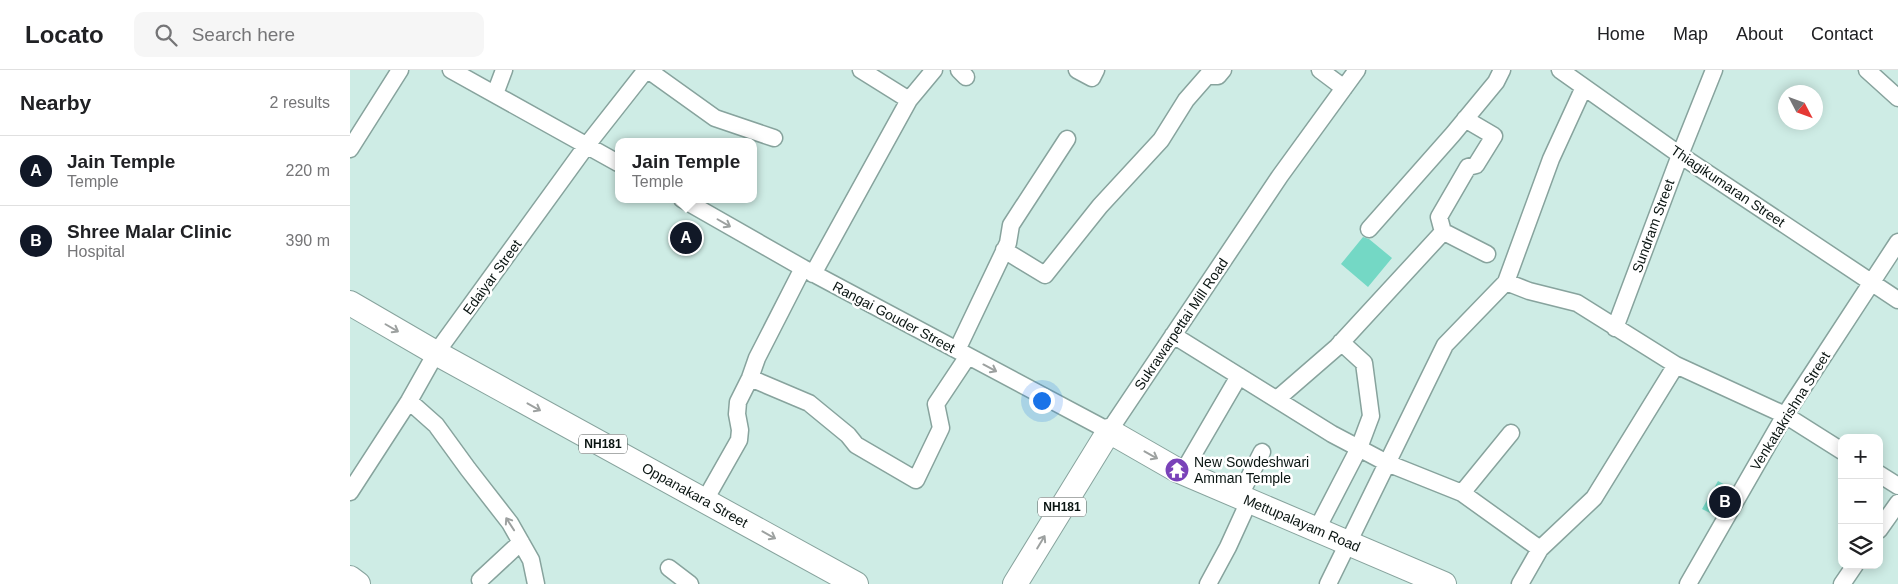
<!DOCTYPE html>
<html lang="en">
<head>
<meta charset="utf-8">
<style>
  :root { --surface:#fff; --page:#f6f6f6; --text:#202124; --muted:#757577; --line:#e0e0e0; --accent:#111827 }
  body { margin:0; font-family:Arial,sans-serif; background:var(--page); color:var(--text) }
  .controls { position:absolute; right:15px; bottom:15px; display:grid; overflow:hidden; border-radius:10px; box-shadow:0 2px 12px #0003 }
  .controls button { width:45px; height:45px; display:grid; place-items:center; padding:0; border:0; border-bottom:1px solid var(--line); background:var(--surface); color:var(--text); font:25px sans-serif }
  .compass { position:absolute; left:1428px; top:15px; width:45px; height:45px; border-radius:50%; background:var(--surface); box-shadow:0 2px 12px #0003; rotate:131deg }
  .you { position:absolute; left:691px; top:330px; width:18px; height:18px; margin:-12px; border:4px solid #fff; border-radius:50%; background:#1a73e8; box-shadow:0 0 0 8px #1a73e833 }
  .badge { display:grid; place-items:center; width:32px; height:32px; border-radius:50%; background:var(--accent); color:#fff; font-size:16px; font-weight:700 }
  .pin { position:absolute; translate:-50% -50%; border:2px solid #fff; box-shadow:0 1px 5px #0006 }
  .popup { position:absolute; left:265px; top:68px; width:142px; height:65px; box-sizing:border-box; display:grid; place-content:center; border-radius:10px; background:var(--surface); filter:drop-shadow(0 1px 4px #0005); font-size:16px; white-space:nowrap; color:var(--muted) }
  .popup b { font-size:19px; color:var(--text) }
  .popup::after { content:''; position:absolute; left:50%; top:100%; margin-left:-10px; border:10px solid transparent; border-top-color:var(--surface) }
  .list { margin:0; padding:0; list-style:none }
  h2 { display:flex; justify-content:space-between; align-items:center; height:65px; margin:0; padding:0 20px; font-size:21px }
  h2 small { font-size:16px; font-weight:400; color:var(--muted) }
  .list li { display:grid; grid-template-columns:32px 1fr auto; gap:15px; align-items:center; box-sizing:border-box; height:70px; padding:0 20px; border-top:1px solid var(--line) }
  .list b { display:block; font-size:19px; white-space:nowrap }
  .list p { margin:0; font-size:16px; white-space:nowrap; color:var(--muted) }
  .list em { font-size:16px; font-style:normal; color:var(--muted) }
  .icon { flex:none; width:28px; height:28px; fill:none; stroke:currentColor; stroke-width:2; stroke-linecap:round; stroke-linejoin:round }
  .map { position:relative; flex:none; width:1548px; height:514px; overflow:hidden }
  header { display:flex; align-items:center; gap:30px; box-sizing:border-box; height:70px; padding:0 25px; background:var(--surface); border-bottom:1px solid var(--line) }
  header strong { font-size:24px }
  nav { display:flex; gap:28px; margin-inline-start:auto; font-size:18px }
  .search { width:350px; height:45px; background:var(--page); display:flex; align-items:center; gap:12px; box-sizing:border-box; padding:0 18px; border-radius:10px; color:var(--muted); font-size:19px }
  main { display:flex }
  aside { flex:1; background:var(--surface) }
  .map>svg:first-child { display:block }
  .building { fill:#74d8c5 }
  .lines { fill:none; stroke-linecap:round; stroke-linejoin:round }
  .minor-casing { stroke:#87a39d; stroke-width:19 }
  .highway-casing { stroke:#87a39d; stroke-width:26 }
  .minor { stroke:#fff; stroke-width:16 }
  .highway { stroke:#fff; stroke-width:24 }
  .oneway { stroke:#9da1a0 }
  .labels { text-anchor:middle; stroke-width:5; stroke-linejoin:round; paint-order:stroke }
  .shield { fill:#fff; stroke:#545b59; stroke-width:1 }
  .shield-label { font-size:12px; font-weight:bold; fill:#0a1512 }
  .street-label { font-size:14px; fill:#0a1512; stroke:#fff }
  .poi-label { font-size:14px; fill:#0a1512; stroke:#fff; text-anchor:start }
</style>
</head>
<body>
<header>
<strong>Locato</strong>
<div class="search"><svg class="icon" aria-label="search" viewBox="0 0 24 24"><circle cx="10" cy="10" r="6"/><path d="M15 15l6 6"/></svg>Search here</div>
<nav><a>Home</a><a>Map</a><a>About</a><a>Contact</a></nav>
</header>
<main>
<aside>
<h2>Nearby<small>2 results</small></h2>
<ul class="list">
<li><span class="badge">A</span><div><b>Jain Temple</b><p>Temple</p></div><em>220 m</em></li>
<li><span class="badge">B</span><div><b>Shree Malar Clinic</b><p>Hospital</p></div><em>390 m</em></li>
</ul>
</aside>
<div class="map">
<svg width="1548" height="514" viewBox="0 0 1548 514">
  <rect width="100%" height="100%" fill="#ceece5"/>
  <!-- building -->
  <path class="building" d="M1013 167 1019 169 1042 188 1018 217 991 194Z
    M1368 411 1381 418 1366 446 1352 439Z"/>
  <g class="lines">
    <defs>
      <path id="minor" d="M101 0 268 93
        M298 0 365 48 424 68
        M511 0 559 30
        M609 0 616 7
        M727 0 742 8 746 0
        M970 0 994 18
        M1210 0 1330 85 1548 230
        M1517 0 1548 28
        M145 24 154 0
        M0 79 50 0
        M332 129 453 198 759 361 930 106 1007 0
        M1019 159 1103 64 1146 12 1152 0
        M1092 161 1137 184
        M654 180 695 205 750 136 811 70 836 30 857 6H868L873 0
        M463 204 559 30 584 0
        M1156 212 1179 221 1227 233 1326 295 1435 345 1492 381
        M1265 258 1330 85 1364 0
        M823 265 982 364 1037 393 1112 423
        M607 280 658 173 661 155 717 69
        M400 308 459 333 498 365 506 375 566 410 591 358 586 334 618 286
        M927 329 987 277 1093 162 1089 147 1118 97 1126 95 1144 66 1115 49
        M59 331 86 355 118 399 160 453 181 490 186 514
        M1161 363 1112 423 1190 479
        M833 402 889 306
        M1529 404 1548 416
        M0 422 59 331 86 283 237 75 296 0
        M889 427 912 382
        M355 430 389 370 390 360 387 344 388 332 400 308 407 288 453 198
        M967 459 1009 378 1021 346 1014 293 991 272
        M1529 460 1548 433
        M319 498 340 514
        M130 510 171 472
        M858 514 878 477 899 431
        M978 514 1095 275 1156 212 1201 89 1234 17
        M1170 514 1190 479 1244 428 1326 295
        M1338 514 1435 345 1548 172
        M1492 514 1505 495"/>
      <path id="highway" d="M0 233 86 283 506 514
        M0 508 8 514
        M665 514 759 361 827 400 1094 514"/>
    </defs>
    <!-- minor casing -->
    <use href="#minor" class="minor-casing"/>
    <!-- highway casing -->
    <use href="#highway" class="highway-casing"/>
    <!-- minor -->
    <use href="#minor" class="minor"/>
    <!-- highway -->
    <use href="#highway" class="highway"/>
  </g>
  <!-- one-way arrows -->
  <defs><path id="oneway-shaft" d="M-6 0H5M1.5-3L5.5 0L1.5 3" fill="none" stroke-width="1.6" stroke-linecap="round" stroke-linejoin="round" transform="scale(1.25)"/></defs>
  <g class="oneway">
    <use href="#oneway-shaft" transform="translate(374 153) rotate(30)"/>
    <use href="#oneway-shaft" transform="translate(42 258) rotate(30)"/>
    <use href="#oneway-shaft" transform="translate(640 298) rotate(28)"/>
    <use href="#oneway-shaft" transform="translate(184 337) rotate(29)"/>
    <use href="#oneway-shaft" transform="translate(801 385) rotate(29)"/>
    <use href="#oneway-shaft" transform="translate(160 454) rotate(-123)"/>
    <use href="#oneway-shaft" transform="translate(419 465) rotate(29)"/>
    <use href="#oneway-shaft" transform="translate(691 472) rotate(-59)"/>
  </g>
  <!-- icons -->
  <defs>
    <symbol id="temple-disc" viewBox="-11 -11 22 22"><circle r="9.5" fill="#7942b9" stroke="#fff"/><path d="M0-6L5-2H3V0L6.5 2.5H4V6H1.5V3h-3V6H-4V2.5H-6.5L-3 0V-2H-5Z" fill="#fff"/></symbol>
  </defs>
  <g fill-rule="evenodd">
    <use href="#temple-disc" x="813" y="386" width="28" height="28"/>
  </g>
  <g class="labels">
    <!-- shield labels -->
    <g class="shield">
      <rect x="229" y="364.5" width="48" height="19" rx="4"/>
      <rect x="688" y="427.5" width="48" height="19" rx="4"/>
    </g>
    <g class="shield-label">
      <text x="253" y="378">NH181</text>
      <text x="712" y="441">NH181</text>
    </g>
    <!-- street labels -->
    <g class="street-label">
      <text transform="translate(1378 116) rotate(34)" y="5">Thiagikumaran Street</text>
      <text transform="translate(1303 156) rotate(-70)" y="5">Sundram Street</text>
      <text transform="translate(142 207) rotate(-54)" y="5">Edaiyar Street</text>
      <text transform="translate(544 247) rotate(28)" y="5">Rangai Gouder Street</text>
      <text transform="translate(831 254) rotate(-56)" y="5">Sukrawarpettai Mill Road</text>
      <text transform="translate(1440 341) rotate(-58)" y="5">Venkatakrishna Street</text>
      <text transform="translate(345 425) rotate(29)" y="5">Oppanakara Street</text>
      <text transform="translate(952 453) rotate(23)" y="5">Mettupalayam Road</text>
    </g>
    <!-- poi labels -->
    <g class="poi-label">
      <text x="844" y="397">New Sowdeshwari<tspan x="844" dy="16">Amman Temple</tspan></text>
    </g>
  </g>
</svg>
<div class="controls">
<button>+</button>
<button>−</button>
<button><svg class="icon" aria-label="layers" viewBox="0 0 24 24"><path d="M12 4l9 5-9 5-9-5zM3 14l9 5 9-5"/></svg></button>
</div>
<svg class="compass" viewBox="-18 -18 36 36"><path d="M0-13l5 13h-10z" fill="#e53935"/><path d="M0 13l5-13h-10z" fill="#757577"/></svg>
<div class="you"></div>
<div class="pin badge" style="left:336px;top:168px">A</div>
<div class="popup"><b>Jain Temple</b>Temple</div>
<div class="pin badge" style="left:1375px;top:432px">B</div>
</div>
</main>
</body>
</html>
